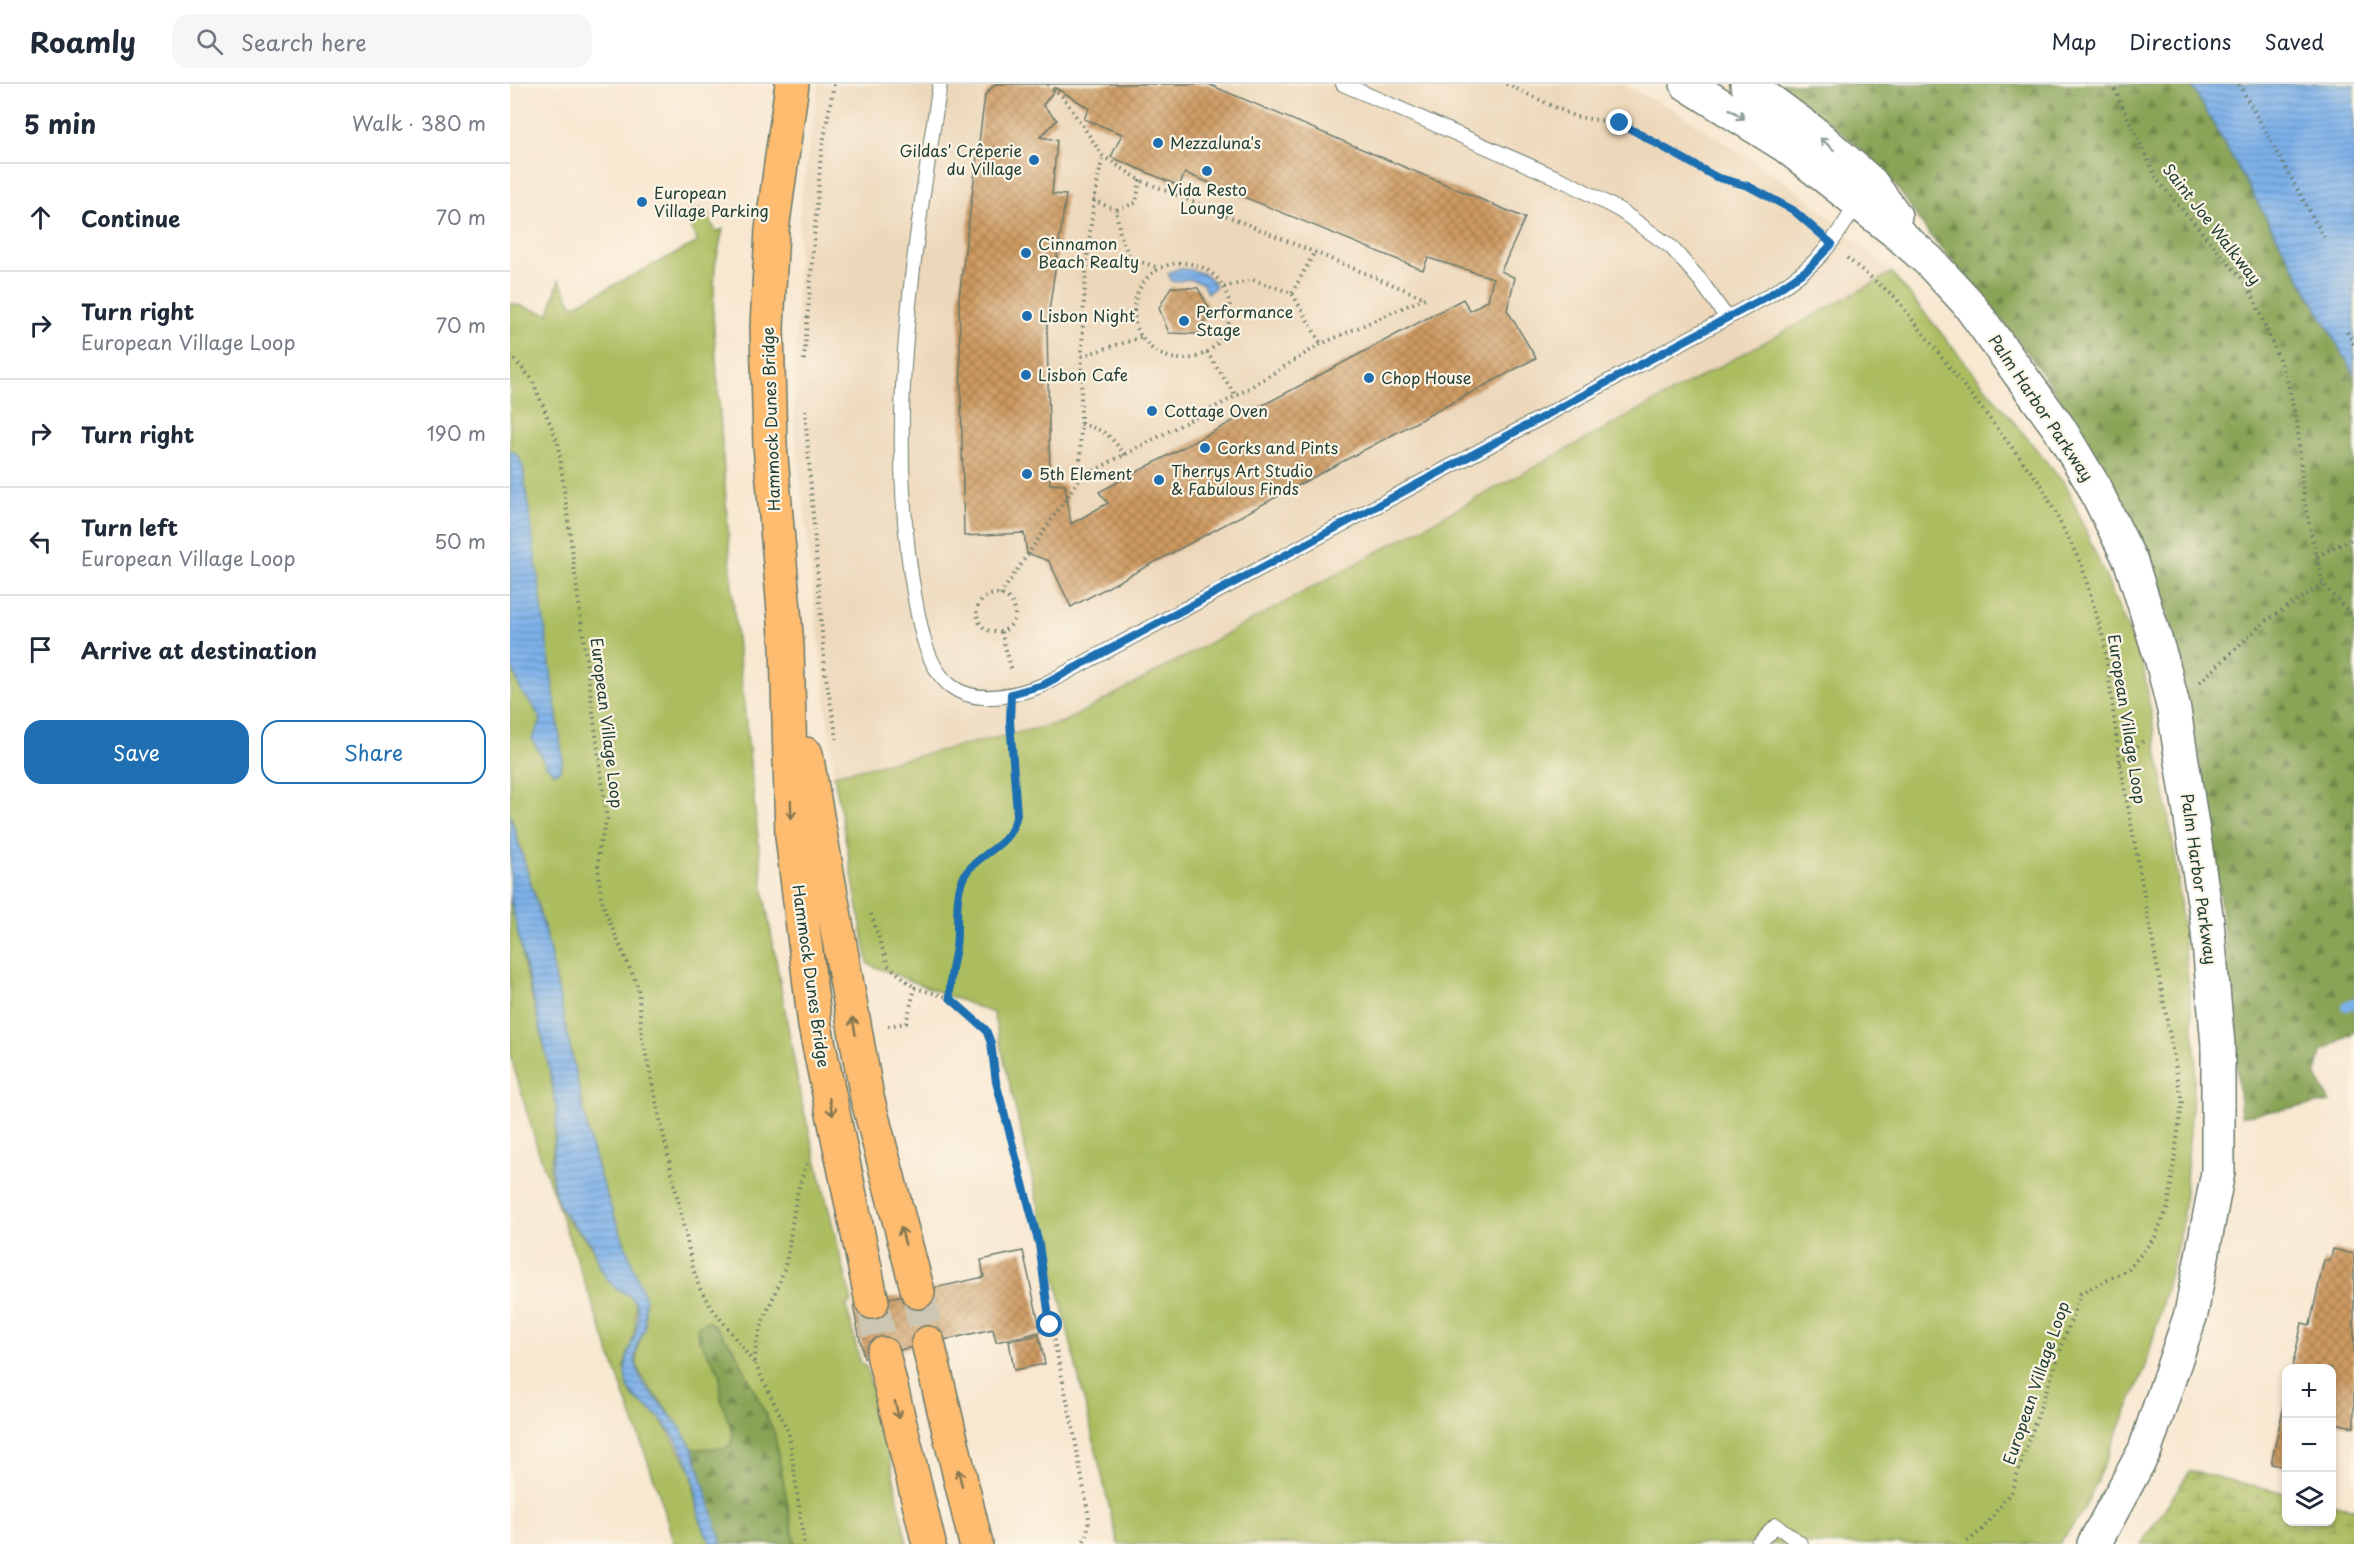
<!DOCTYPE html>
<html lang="en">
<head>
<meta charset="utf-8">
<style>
  :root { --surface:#fff; --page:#f6f6f7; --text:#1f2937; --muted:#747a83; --line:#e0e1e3; --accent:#1f6fb2 }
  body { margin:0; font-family:"Playpen Sans",sans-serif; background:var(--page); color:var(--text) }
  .controls { position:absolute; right:18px; bottom:18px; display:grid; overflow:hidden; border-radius:12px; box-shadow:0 3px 9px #0003 }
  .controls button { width:54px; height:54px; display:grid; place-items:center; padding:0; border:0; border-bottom:2px solid var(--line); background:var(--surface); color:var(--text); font:30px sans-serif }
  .stop { position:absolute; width:18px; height:18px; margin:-14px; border:4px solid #1f6fb2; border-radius:50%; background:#fff }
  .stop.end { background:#1f6fb2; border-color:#fff; box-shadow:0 2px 6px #0008 }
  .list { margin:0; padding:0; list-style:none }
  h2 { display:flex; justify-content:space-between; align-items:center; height:78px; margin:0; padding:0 24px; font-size:26px }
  h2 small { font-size:20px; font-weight:400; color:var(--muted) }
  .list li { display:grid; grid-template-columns:39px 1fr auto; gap:18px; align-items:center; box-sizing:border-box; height:108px; padding:0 24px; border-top:2px solid var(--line) }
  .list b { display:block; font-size:22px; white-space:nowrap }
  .list p { margin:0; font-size:20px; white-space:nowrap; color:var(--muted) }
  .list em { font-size:20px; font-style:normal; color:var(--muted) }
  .actions { display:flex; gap:12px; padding:18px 24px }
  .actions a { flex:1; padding:14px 0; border:2px solid var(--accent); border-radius:18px; text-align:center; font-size:21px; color:var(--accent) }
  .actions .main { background:var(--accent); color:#fff }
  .icon { flex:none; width:33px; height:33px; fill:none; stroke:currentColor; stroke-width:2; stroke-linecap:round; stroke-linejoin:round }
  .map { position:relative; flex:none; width:1844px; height:1460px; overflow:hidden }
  header { display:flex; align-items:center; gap:36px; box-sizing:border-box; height:84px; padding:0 30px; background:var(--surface); border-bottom:2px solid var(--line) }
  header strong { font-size:28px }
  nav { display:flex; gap:33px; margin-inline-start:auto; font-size:21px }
  .search { width:420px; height:54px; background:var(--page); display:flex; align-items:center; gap:15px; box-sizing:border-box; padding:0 21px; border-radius:18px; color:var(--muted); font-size:22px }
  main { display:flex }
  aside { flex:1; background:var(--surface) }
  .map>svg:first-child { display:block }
  .built { fill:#ecd7ba }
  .grass { fill:#acbd61; stroke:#667d4a; stroke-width:1.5 }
  .forest { fill:url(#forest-firs); stroke:#547046; stroke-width:1.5 }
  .wetland { fill:url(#wetland-marsh); stroke:#667d4a; stroke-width:1.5 }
  .water { fill:url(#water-rules); stroke:#4e778f; stroke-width:1.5 }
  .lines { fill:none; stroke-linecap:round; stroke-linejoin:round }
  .stream { stroke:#7db1ea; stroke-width:10 }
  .building { fill:url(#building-cross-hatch); fill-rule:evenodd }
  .primary-tunnel { stroke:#cdc6b2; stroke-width:33; stroke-dasharray:33 16; stroke-linecap:butt }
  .service-casing { stroke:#6b796b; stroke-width:16 }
  .tertiary-casing { stroke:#6b796b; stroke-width:36 }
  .primary-casing { stroke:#6b796b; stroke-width:36 }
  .path { stroke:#6b796b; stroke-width:4; stroke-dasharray:1.5 4.5; stroke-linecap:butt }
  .service { stroke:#fff; stroke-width:14 }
  .tertiary { stroke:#fff; stroke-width:33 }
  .primary { stroke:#fdbc70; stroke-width:33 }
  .oneway { stroke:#8f9e9a }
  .oneway2 { stroke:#83764f }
  .route { stroke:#1f6fb2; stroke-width:8 }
  .poi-dot { fill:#1f6fb2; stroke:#fcf5e5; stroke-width:2 }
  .labels { text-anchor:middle; stroke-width:4.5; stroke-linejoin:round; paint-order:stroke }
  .poi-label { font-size:16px; fill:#1f3d34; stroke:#fcf5e5; text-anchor:start }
  .street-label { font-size:16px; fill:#1f3d34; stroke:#fcf5e5 }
</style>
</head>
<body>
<header>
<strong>Roamly</strong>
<div class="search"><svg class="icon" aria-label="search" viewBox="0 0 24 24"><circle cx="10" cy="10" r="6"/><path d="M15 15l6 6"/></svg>Search here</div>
<nav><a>Map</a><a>Directions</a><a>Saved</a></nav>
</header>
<main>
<aside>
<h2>5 min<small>Walk · 380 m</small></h2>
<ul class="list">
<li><svg class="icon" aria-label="ahead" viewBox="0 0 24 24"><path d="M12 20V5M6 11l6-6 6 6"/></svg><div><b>Continue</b></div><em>70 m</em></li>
<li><svg class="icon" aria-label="right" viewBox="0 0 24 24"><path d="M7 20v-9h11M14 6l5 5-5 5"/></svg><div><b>Turn right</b><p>European Village Loop</p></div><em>70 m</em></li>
<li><svg class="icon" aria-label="right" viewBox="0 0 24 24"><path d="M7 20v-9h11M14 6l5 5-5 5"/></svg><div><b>Turn right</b></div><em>190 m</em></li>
<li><svg class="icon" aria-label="left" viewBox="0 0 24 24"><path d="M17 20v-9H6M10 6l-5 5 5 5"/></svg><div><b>Turn left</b><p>European Village Loop</p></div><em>50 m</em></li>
<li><svg class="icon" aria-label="arrive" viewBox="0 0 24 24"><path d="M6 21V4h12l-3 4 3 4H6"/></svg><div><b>Arrive at destination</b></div></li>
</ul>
<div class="actions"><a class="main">Save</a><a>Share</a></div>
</aside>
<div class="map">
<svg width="1844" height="1460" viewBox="0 0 1844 1460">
  <defs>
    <pattern id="forest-firs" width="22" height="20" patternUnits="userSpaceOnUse" patternTransform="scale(1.5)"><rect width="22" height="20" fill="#89a457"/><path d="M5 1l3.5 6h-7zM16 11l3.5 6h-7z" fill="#6f8749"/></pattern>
    <pattern id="wetland-marsh" width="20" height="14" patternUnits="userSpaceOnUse" patternTransform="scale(1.5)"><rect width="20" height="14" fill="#acbd61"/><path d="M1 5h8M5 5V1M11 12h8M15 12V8" fill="none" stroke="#8b9b51"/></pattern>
    <pattern id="water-rules" width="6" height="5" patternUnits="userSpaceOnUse" patternTransform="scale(1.5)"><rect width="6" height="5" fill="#7db1ea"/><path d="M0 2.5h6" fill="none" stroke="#6691be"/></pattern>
    <pattern id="building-cross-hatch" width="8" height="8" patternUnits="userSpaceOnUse" patternTransform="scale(1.5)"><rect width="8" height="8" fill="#ce9a60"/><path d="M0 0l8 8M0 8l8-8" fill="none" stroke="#a77f50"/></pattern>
  </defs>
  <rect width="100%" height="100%" fill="#fcf5e5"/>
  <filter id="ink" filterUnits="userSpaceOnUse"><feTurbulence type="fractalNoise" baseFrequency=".0167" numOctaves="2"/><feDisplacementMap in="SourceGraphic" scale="12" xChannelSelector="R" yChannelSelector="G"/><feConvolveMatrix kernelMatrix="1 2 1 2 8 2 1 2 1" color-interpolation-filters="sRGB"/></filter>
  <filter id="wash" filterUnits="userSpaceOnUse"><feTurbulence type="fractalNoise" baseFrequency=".008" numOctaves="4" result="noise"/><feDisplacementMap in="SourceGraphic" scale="24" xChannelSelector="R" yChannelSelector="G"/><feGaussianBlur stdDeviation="1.35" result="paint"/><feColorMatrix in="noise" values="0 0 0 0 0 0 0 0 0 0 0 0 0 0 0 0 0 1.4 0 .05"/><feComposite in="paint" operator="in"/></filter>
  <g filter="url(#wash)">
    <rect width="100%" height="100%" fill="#f8e8d1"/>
    <!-- built -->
    <path class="built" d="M309 0H1112L1163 25 1289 107 1382 189 554 638 324 691 284 340 290 123Z"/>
    <!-- grass -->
    <path class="grass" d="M181 126 196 127 206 148 213 145 205 182 203 232 223 516 254 810 291 1015 342 1218 336 1221 350 1277 356 1283 374 1345 397 1460H285L264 1348 224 1265 205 1242 188 1254 210 1289 211 1316 223 1349 221 1360 215 1364 183 1365C173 1348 163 1333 151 1318 128 1290 118 1281 135 1244L81 1062 36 850 0 730V219L39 230 49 196 63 222 188 158 175 134Z
      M1382 189 1557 403 1633 581 1666 778 1686 975 1672 1143 1636 1282 1574 1426 1549 1460H608L483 929 358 880 324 691 554 638Z
      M0 815 9 846 13 878 38 976 46 1021 47 1035 40 1084 43 1101 58 1137 81 1161 90 1185 122 1212 126 1220 125 1247 114 1283 123 1313 149 1332 181 1386 189 1433 201 1460H164L149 1409 28 1066 0 970Z"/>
    <!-- forest -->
    <path class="forest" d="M1268 0H1681L1844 290V948L1811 968 1806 991 1820 1018 1731 1032C1720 900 1708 769 1682 639 1671 584 1658 520 1635 468 1586 355 1510 251 1429 162 1408 139 1394 109 1373 86 1341 54 1304 26 1268 0Z
      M197 1237 205 1242 224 1265 264 1348 285 1460H212L207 1448 183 1365 215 1364 221 1360 223 1349 211 1316 210 1289 188 1254 187 1243Z"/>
    <!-- wetland -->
    <path class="wetland" d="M1680 1387 1776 1409V1438H1822V1420L1844 1425V1460H1631Z"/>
    <!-- water -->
    <path class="water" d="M1681 0H1844V290Z
      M668 185C683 185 699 188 706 203L697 209 692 199 679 195 662 198 658 189Z
      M0 366 8 371 13 383 53 676 50 686 44 689 36 681 22 655 31 637 24 623 11 607 0 578Z
      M0 730 36 850 81 1062 90 1093 135 1214V1244L128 1259 125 1274 128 1288 133 1299 170 1343 183 1365 212 1460H201C197 1451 191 1441 189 1431 186 1416 186 1399 181 1386 175 1369 160 1344 148 1332 136 1321 122 1316 117 1300 108 1273 135 1247 126 1220 122 1209 110 1209 102 1201 90 1190 89 1175 82 1161 73 1147 58 1139 50 1123 32 1082 51 1059 46 1021 35 952 14 885 1 817 0 790 0 758 0 730Z"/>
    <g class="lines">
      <!-- stream -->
      <path class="stream" d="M1836 922 1844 919"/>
    </g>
    <g id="blocks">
      <!-- building -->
      <path class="building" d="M485 0H698L1015 134 991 187 1005 194 997 226 1026 274 561 523 539 477 517 469 514 449 454 452 449 213 475 11ZM546 4 579 24 574 35 612 50 601 73 669 102 675 89 913 186 918 174 983 194 978 216 960 227 953 215 589 408 598 419 561 440 555 401 540 400 537 241 556 111 542 110 547 56 530 53 547 36 533 21Z
        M661 203 688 204 700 226 688 250 659 249 649 224Z
        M1823 1165 1844 1170V1343L1825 1339 1822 1351V1284H1782L1792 1239 1800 1241 1814 1176 1820 1177Z
        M513 1167 531 1248 486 1258 483 1245 354 1274 343 1222 474 1193 471 1176Z
        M529 1251 535 1280 504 1286 499 1257Z
        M1776 1312V1383L1761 1380Z"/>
    </g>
  </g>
  <g filter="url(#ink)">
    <use href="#blocks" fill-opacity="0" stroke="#6b796b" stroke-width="1.5"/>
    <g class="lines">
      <!-- primary-tunnel -->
      <path class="primary-tunnel" d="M408 1208 418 1259
        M362 1218 373 1270"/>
      <defs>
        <path id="service" d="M430 0C403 171 374 343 405 515 410 543 417 584 441 602 467 622 506 611 533 601L1258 212C1307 182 1319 165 1349 117
          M833 0 1061 100 1111 127 1161 163 1190 196 1217 234
          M1247 1460 1266 1441 1291 1460"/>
        <path id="tertiary" d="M1177 0 1276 62 1386 148 1419 177 1457 218 1549 344 1582 399 1621 478 1652 577 1664 626 1697 837 1708 961V1088L1681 1230 1635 1366 1584 1460
          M1237 0 1304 49 1361 99 1385 132"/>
        <path id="primary" d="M282 0 262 146 257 243 260 361 277 562 282 752 305 942 362 1218
          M296 670 357 1013 408 1208
          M418 1259 466 1460
          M373 1270 419 1460"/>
      </defs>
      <!-- service casing -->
      <use href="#service" class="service-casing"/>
      <!-- tertiary casing -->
      <use href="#tertiary" class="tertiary-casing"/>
      <!-- primary casing -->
      <use href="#primary" class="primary-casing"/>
      <!-- path -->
      <path class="path" d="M538 0 553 13 593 72 630 96 915 214 811 260 726 312 570 394C572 288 569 176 593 72
        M996 0 1066 33 1110 39 1206 93 1238 102 1283 126 1302 143
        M1602 0 1648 97 1739 203 1776 292 1787 338 1794 417 1813 500 1844 534
        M1729 0 1814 153
        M630 96 626 119 606 126 610 150 620 174 649 184
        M583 116 606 126
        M1337 174 1385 213 1532 402 1572 482 1594 557 1610 679 1672 1018 1658 1123 1645 1153 1619 1185 1570 1210 1501 1408 1472 1446 1454 1460
        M624 227a48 48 0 1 1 96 0a48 48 0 1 1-96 0Z
        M714 203 743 196 782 209 811 260
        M782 209 804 169
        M1837 248 1844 260
        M697 268 726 312
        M0 271 22 295 48 359 95 720 97 735 89 763 88 784 91 812 96 830 128 903 132 953 183 1184 189 1203 202 1224 245 1280C243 1244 268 1212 276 1178 283 1144 283 1110 298 1078
        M572 272 632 253
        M294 276 311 70 324 0
        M295 326 315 588 327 655
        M571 340C595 346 600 351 615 371
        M1807 472 1844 454
        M467 529a19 19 0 1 1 38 0a19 19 0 1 1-38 0Z
        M490 511 570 394
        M491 548 502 587
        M1690 598 1754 538 1813 500
        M1610 679 1635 655
        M361 830 378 881 405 904
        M440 914 476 946 481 959 486 998 529 1160 533 1205 563 1344 579 1434 577 1451 572 1460
        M378 942 396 939 405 904 440 914C439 891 443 883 446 863 449 840 443 809 456 789 473 765 500 764 507 730L500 634
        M245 1280 279 1349 294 1460"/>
      <!-- service -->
      <use href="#service" class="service"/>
      <!-- tertiary -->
      <use href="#tertiary" class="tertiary"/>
      <!-- primary -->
      <use href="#primary" class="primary"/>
    </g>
    <!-- one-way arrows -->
    <defs><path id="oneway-shaft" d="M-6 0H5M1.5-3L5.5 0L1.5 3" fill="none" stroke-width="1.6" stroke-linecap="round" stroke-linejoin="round" transform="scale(1.5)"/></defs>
    <g class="oneway">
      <use href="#oneway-shaft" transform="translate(1227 30) rotate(33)"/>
      <use href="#oneway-shaft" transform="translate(1317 60) rotate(-139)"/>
    </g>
    <g class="oneway2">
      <use href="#oneway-shaft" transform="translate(281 726) rotate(89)"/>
      <use href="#oneway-shaft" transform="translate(344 942) rotate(-100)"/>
      <use href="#oneway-shaft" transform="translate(321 1023) rotate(78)"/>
      <use href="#oneway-shaft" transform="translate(393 1152) rotate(-105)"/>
      <use href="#oneway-shaft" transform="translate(387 1326) rotate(76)"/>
      <use href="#oneway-shaft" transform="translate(450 1394) rotate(-103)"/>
    </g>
  </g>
  <g class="lines" filter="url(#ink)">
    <!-- route -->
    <path class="route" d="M540 1241 529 1160 486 998 481 959 476 946 440 914C439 891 443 883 446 863 449 840 443 809 456 789 473 765 500 765 507 730L500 637 501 610 533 601 1258 212 1298 185 1322 160 1283 126 1238 102 1206 93 1110 39"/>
  </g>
  <!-- markers -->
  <g class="poi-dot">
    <circle cx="648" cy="59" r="6"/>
    <circle cx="524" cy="76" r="6"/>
    <circle cx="697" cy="87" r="6"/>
    <circle cx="132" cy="118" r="6"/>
    <circle cx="516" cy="169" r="6"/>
    <circle cx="517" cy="232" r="6"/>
    <circle cx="674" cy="237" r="6"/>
    <circle cx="516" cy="291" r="6"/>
    <circle cx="859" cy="294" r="6"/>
    <circle cx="642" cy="327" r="6"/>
    <circle cx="695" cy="364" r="6"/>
    <circle cx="517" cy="390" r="6"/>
    <circle cx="649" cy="396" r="6"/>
  </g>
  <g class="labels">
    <!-- poi labels -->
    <g class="poi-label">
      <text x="660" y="65">Mezzaluna's</text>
      <text x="512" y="73" text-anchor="end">Gildas' Crêperie<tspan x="512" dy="18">du Village</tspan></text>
      <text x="697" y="112" text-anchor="middle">Vida Resto<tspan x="697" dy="18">Lounge</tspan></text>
      <text x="144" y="115">European<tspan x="144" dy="18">Village Parking</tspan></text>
      <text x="528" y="166">Cinnamon<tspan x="528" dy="18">Beach Realty</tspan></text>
      <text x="686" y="234">Performance<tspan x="686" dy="18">Stage</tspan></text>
      <text x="529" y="238">Lisbon Night</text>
      <text x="528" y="297">Lisbon Cafe</text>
      <text x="871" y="300">Chop House</text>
      <text x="654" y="333">Cottage Oven</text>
      <text x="707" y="370">Corks and Pints</text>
      <text x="661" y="393">Therrys Art Studio<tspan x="661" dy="18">&amp; Fabulous Finds</tspan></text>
      <text x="529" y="396">5th Element</text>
    </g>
    <!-- street labels -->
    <g class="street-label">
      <text transform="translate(1702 140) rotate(52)" y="6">Saint Joe Walkway</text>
      <text transform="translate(1531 324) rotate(56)" y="6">Palm Harbor Parkway</text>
      <text transform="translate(261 335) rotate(-92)" y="6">Hammock Dunes Bridge</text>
      <text transform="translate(1617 635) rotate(81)" y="6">European Village Loop</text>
      <text transform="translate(97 639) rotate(83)" y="6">European Village Loop</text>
      <text transform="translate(1689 795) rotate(82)" y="6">Palm Harbor Parkway</text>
      <text transform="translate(301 892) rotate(82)" y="6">Hammock Dunes Bridge</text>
      <text transform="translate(1526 1299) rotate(-71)" y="6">European Village Loop</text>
    </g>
  </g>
</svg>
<div class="controls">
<button>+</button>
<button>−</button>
<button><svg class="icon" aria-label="layers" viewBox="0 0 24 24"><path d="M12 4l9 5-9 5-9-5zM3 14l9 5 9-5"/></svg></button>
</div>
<div class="stop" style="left:540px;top:1241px"></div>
<div class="stop end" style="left:1110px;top:39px"></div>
</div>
</main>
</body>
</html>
